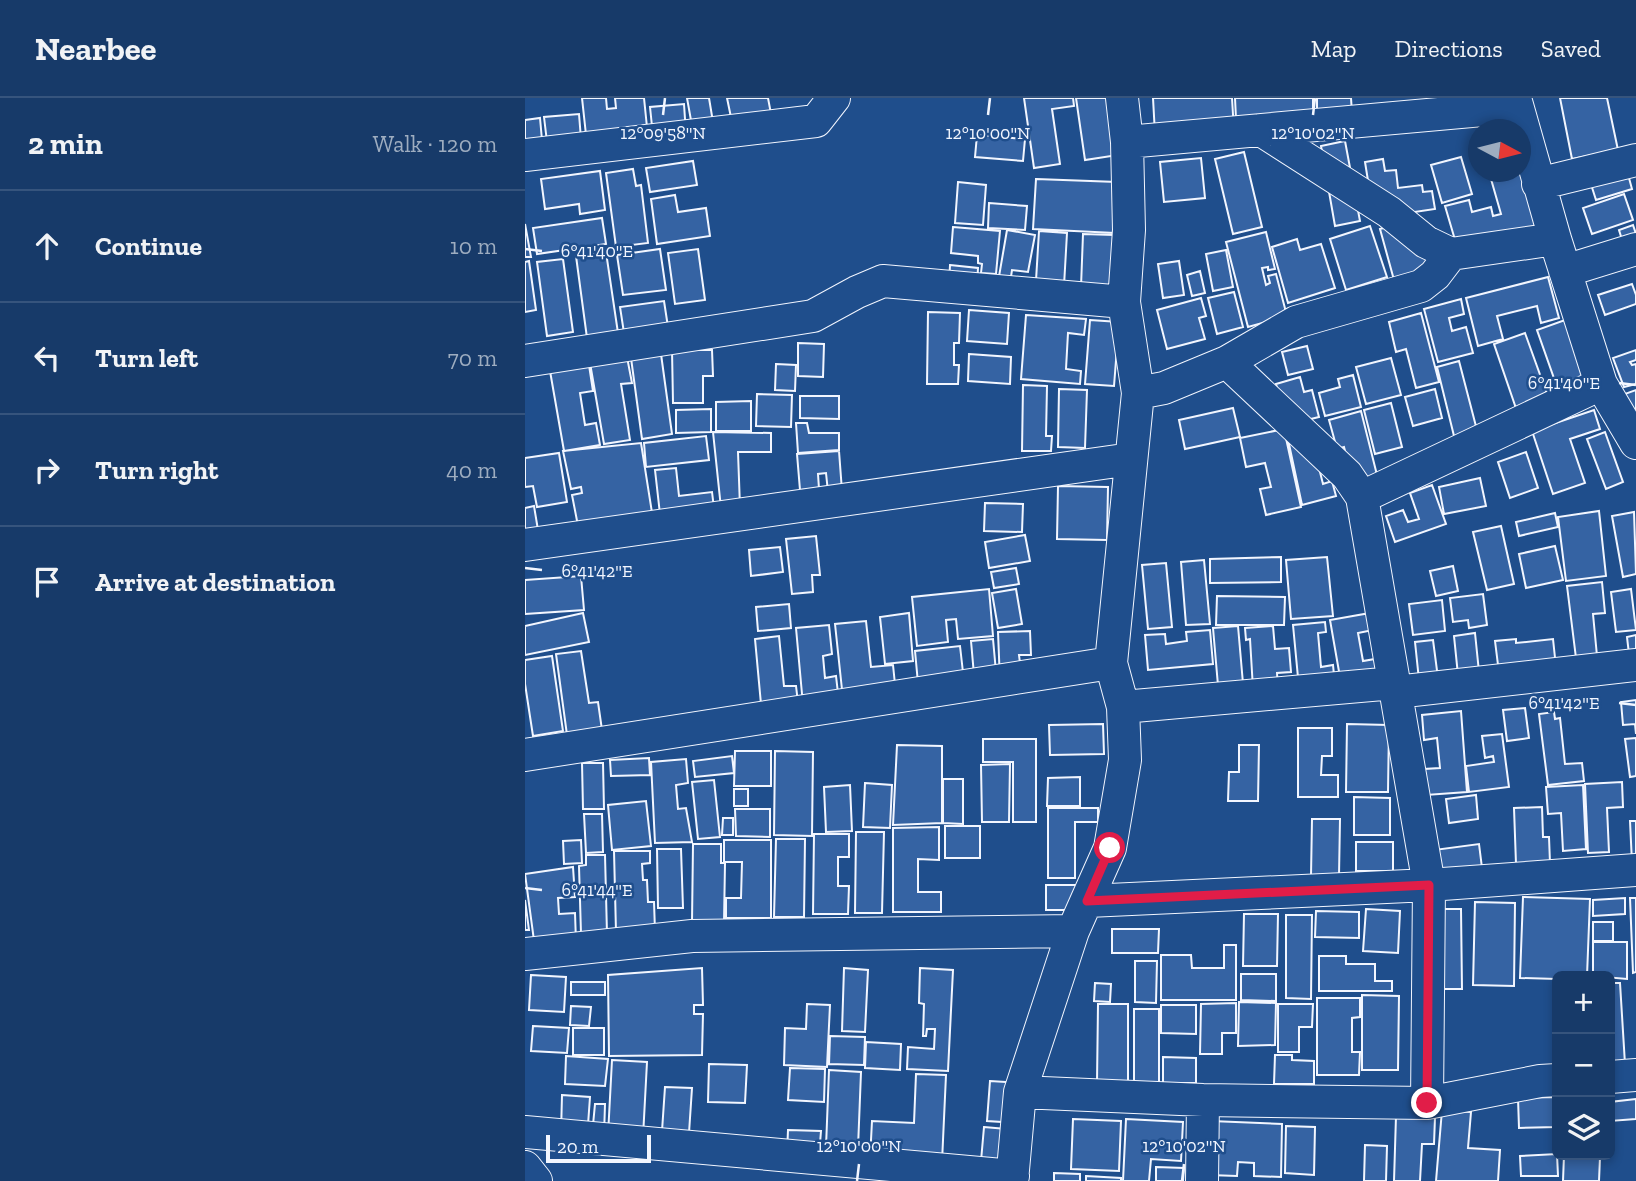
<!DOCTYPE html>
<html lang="en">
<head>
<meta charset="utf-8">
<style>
  :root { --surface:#173a69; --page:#244571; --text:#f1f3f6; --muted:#9eadc0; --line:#36547d }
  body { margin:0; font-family:"Zilla Slab",serif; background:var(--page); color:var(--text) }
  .controls { position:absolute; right:21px; bottom:21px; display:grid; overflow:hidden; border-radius:10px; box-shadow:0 4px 10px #0003 }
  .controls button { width:63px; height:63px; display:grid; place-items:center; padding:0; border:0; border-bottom:2px solid var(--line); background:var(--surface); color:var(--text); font:35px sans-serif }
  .compass { position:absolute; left:943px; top:21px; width:63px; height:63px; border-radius:50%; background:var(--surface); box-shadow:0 4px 10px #0003; rotate:97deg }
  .scale { position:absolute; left:21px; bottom:18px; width:105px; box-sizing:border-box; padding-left:7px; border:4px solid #f2f6ff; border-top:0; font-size:19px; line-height:24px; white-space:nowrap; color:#f2f6ff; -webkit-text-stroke:5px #1f4e8c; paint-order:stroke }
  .stop { position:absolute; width:21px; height:21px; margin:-16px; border:5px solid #e11d48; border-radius:50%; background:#fff }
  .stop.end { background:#e11d48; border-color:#fff; box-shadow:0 2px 7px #0008 }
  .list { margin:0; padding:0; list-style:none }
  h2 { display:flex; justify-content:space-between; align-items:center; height:91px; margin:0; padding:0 28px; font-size:30px }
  h2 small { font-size:23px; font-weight:400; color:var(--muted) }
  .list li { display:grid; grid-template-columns:46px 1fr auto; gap:21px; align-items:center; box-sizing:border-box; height:112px; padding:0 28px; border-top:2px solid var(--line) }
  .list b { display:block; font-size:26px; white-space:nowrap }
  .list em { font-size:23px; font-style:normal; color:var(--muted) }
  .icon { flex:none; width:38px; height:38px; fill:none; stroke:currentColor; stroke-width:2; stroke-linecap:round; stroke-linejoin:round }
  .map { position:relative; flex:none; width:1111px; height:1083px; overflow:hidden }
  header { display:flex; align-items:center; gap:42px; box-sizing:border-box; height:98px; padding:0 35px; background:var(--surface); border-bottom:2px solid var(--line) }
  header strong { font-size:33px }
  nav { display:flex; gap:38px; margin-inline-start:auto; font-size:24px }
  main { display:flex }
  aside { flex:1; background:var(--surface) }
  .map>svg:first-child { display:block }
  .building { fill:#3563a3; stroke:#f2f6ff; stroke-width:2 }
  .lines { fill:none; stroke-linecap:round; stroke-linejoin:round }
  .street-casing { stroke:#f2f6ff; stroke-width:34 }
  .street { stroke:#1f4e8c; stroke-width:32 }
  .route { stroke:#e11d48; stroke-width:9 }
  .ticks { fill:none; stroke:#f2f6ff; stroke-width:2.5 }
  .ticks-label { font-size:18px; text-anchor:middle; fill:#f2f6ff; stroke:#1f4e8c; stroke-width:5; stroke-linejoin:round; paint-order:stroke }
</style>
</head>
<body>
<header>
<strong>Nearbee</strong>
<nav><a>Map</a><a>Directions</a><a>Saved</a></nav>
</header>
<main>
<aside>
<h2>2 min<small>Walk · 120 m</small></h2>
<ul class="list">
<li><svg class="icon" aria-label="ahead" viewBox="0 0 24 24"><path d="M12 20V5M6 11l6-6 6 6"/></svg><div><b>Continue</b></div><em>10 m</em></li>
<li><svg class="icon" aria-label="left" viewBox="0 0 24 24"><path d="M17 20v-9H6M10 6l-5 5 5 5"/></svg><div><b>Turn left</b></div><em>70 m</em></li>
<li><svg class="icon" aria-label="right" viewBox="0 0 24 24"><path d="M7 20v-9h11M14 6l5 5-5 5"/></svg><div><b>Turn right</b></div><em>40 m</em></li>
<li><svg class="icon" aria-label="arrive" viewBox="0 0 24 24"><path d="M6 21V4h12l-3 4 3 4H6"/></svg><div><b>Arrive at destination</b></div></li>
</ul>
</aside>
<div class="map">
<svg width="1111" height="1083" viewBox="0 0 1111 1083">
  <rect width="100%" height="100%" fill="#1f4e8c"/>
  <!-- building -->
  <path class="building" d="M57 0H81L82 11 91 10 90 0H119L123 39 62 46Z
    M162 0H184L188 24 167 28Z
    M202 0H243L247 21 208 29Z
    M499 0H548L549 8 527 11 535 66 509 70Z
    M551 0H585L593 57 560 62Z
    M628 0H707L709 33 630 36Z
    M710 0H788V17L711 21Z
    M792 0H826L827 15 792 16Z
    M1035 0H1082L1093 52 1047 61Z
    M159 6 161 36 128 38 125 9Z
    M54 16 56 41 22 44 19 19Z
    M15 20 17 42 0 44V22Z
    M452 37 500 41 498 63 450 59Z
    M820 43 835 123 810 128 796 48Z
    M719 54 737 129 708 136 690 61Z
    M936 59 947 96 917 105 906 67Z
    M676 60 680 100 639 104 635 64Z
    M858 61 860 73 871 72 873 90 897 87 898 94 907 93 910 111 849 120 840 64Z
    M168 63 172 87 125 94 121 70Z
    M1101 69 1107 91 1071 102 1064 80Z
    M108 71 111 88 116 87 123 145 91 149 81 75Z
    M75 73 80 112 55 116 54 106 20 111 16 81Z
    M964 74H996L1016 147 938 169 920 108 944 102 947 114 966 109 968 118 976 116Z
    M511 81 592 84 590 135 508 131Z
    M433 84 461 87 458 127 430 125Z
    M1099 96 1108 122 1067 136 1058 110Z
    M150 97 153 114 181 110 185 138 132 146 126 101Z
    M464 105 502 108 500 132 463 130Z
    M77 120 81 146 12 156 8 130Z
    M895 120 909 171 869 182 855 131Z
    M0 126 6 159H0Z
    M1108 127 1111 136 1098 145 1094 132Z
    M845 128 862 179 821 192 805 141Z
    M428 129 475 133 471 176 456 175 457 166 453 165V158L426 155Z
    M482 132 510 137 503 174 487 172 484 192 472 190Z
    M514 133 542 135 539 188 556 189 558 136 589 137 586 203 510 199Z
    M741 134 750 171 743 172V169L737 170 741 187 745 185 743 178 751 176 762 218 723 229 701 144Z
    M772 141 775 152 796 146 810 190 763 205 747 149Z
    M135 151 141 192 98 197 92 157Z
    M173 151 180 202 150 206 143 155Z
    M701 152 708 189 688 193 681 156Z
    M81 154 93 235 62 240 51 158Z
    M38 161 48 234 22 238 12 164Z
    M4 163 11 212 0 214V164Z
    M654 163 659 197 638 200 633 166Z
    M425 167 453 170 452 188 424 186Z
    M675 173 680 195 667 198 662 177Z
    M1023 179 1034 220 1016 225 1012 208 972 218 978 241 953 248 941 200Z
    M1107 186 1111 197V206L1080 217 1073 197Z
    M709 194 718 229 692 236 683 200Z
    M676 200 681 218 674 220 680 241 642 251 632 212Z
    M936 201 939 216 924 220 927 233 941 229 948 255 913 264 899 211Z
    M139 203 143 229 99 235 95 209Z
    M444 212 484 215 482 246 442 243Z
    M403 214 435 215 434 245H429V267H434L433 286H402Z
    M896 215 914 284 891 290 881 251 871 254 864 224Z
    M501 217 561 221 559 237 543 235 541 271 556 273 555 286 496 281Z
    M565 222 594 224 589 288 560 286Z
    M1040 222 1065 293 1037 303 1012 232Z
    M1000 235 1027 310 995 322 969 246Z
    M273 245 299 246 298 279 273 278Z
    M782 248 788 271 763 277 757 254Z
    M147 252H187L188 278H178V305H148Z
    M1111 252V262L1105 264 1107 267 1111 266V286L1099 289 1088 260Z
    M136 256 147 336 117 341 106 260Z
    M444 256 486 259 485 286 443 283Z
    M102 259 107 285 96 286 105 342 79 346 65 265Z
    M866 260 876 297 841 306 831 269Z
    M934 263 953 336 930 342 912 269Z
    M251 266 271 267 270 293 250 292Z
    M64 267 68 293 55 295 60 327 71 325 75 347 39 353 25 273Z
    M828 277 836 309 800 318 794 295 815 289 813 281Z
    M775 279 779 294 787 292 794 319 761 327 751 286Z
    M498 287 522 288 521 338H527L526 353H497Z
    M534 291 562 292 560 350 533 349Z
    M910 291 917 320 888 328 880 299Z
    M1111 292V328L1097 297Z
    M232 296 267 297 266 329 231 328Z
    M275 298H314V321L275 320Z
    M226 303V333H191V304Z
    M866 305 877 349 850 356 839 312Z
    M708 310 715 339 660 351 654 322Z
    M186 311V334L151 335V312Z
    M1069 312 1075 331 1045 341 1060 385 1028 396 1007 333Z
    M836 313 855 389 831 395 819 349 812 351 804 322Z
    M271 325H282L284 335H314V352L273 355Z
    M783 326 798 386 807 383 811 398 777 407 761 332Z
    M759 331 776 409 741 417 735 391 746 389 740 365 721 369 715 340Z
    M188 334 246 335V354H213L215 409 196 410Z
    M1080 334 1098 384 1081 391 1062 341Z
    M181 338 184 362 121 369 119 345Z
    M116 345 128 421 54 433 47 397 57 395 56 389 46 391 38 353Z
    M314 353 317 393 303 394 301 375 293 376 294 391 275 392 272 356Z
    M1001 354 1013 390 985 400 973 364Z
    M34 355 42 404 12 409 8 388 0 389V360Z
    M151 370 154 398 187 394 190 418 136 425 130 372Z
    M955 380 961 408 919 416 914 389Z
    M907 387 921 426 870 444 861 418 878 412 883 424 894 421 885 395Z
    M533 388 583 389 582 442 532 441Z
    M460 405 498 406 497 434 459 433Z
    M9 408 14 438 0 441V410Z
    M1074 413 1081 478 1041 483 1033 419Z
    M1109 414 1111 476 1098 479 1087 418Z
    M1030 415 1033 429 994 438 991 424Z
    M976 428 989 486 962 492 948 434Z
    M500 437 505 463 464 470 460 444Z
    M291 438 295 477H287L288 494 267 496 261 441Z
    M1030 448 1038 482 1001 490 994 456Z
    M255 449 258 474 226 478 224 452Z
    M756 459V484L685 485V461Z
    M802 459 808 518 766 521 761 462Z
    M679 462 685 526 661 527 656 464Z
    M641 465 647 529 623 531 617 467Z
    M928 468 933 493 911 498 905 473Z
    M491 470 494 486 469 490 466 474Z
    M56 478 59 512 0 516V482Z
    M1077 484 1080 515 1068 516 1072 558 1051 560 1042 488Z
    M464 491 468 538 433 541 431 521 421 522 423 544 392 548 387 499Z
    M491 491 497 526 473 530 467 495Z
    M1106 491 1111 532 1091 534 1086 494Z
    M958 496 962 527 944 530 943 522 928 524 925 500Z
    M692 498 760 499 759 527H691Z
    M917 502 920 533 888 537 884 506Z
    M264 506 266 530 233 533 231 509Z
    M58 515 64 544 0 557V528Z
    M384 515 388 563 360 566 355 519Z
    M845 515 848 532 833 535 838 563 850 561 853 578 816 585 805 522Z
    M341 523 346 569 368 567 371 596 318 601 310 526Z
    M800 524 801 534 793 535 796 569 808 567 810 587 774 590 768 527Z
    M304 527 307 556 298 558 300 580 311 578 314 604 278 607 271 530Z
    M713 528 719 597 694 599 688 530Z
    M748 528 750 551 764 550 766 574 752 575 753 589 728 591 725 541 721 542 720 530Z
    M685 532 688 566 623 572 620 537 640 536 641 546 662 543 661 534Z
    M505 533 506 557H494L495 565 475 584 473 534Z
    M950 535 954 574 933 577 929 538Z
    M1111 537V555L1104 556 1102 539Z
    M254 538 259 588H271L274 613 237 617 230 541Z
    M468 541 471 574 449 577 446 543Z
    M991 541V545L1028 541 1031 569 974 575 970 543Z
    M908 542 913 580 894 582 890 544Z
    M435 548 440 592 394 596 390 553Z
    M56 553 64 605 73 604 77 632 42 637 31 556Z
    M27 558 38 633 8 638 0 586V562Z
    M1111 602V636L1110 626 1098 627 1096 604Z
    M1000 610 1004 640 982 643 978 612Z
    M936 613 942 694 901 697 899 671 915 670 912 640 899 642 897 617Z
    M1029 614 1030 621 1035 620 1040 666 1057 665 1059 683 1023 687 1014 616Z
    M578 626 579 656 525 657 524 627Z
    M822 626 864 627 863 694H821Z
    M773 630H807V658H797L796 677H813V699H773Z
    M977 636 984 689 944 694 941 668 969 664 968 658 960 660 957 638Z
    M1111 640V678L1105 679 1100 641Z
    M458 641H511V724H488V664H458Z
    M372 647 417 648V725L368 727Z
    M714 647H734L733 703H703L704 674H714Z
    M210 653H246V688H209Z
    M250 653 288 654 287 738 249 737Z
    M207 658 209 675 170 679 168 663Z
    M124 660 125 677 86 678 85 662Z
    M161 661 163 685 151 687 153 711 161 710 167 744 130 745 126 664Z
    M57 665H78L79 711H58Z
    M485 666 484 724H457L456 667Z
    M555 679V708H522L523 680Z
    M418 681H438V726L418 725Z
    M189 682 195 739 173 741 167 684Z
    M1097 684 1098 709 1082 710 1084 754 1063 755 1060 686Z
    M340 685 367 687 365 730 338 729Z
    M325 687 327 733 301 734 299 689Z
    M1058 687 1061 751 1038 753 1036 715 1023 716 1021 689Z
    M209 691H223V708H209Z
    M951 697 953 721 924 725 921 701Z
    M829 699 865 700V737H829Z
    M121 703 126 748 87 752 83 707Z
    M1017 709 1018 739H1024L1025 765 991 766 989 710Z
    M523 710H573V724H550V780H523Z
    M210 711H245V739L211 738Z
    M59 716H77L78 754 61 755Z
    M198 720H208V737H197Z
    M787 721H815L814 778H786Z
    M1105 723H1111V764L1107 765Z
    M420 728H455V760H420Z
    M414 729V762L393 761V794H416V814H368V730Z
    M331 734H359L357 815H330Z
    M289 736H324V759H313V788H324L323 816H288Z
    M251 741H280L279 819H249Z
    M56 742 57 765 39 766 38 743Z
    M199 742H246V820H201V800H216L217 764H199Z
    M831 744H868V773H831Z
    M168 746H196V765H200L199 825 167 824Z
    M954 746 957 770 912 776 909 752Z
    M132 751H156L158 810H133Z
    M89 753H125V765L117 766 118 782H122L123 804H129L130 833 91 834Z
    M61 757H80L82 836H56L54 768 61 767Z
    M48 769 50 799 33 800 34 816 50 815 51 844 10 850 0 776Z
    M521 787H553V812H521Z
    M998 799 1065 801 1062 878H1032V881L995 880Z
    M1100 800V816L1068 818V802Z
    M1105 800H1111V874L1108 875Z
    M0 802 4 832H0Z
    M950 804 990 805 989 888 948 887Z
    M841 811 875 813 873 855 838 853Z
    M908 811H936L937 891H909Z
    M791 813 834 814V840L790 839Z
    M719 816H753L752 868H718Z
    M761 817H787L786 901 761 900Z
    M1068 824H1088V843H1068Z
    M587 831H634L633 855H587Z
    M1068 844H1102V881L1068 878Z
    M699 847H711V902H636V857H666L667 870H699Z
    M794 858H821V866H850V883H867V893H794Z
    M610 863H632L631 905 610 904Z
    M177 870 178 907H169V916H178L177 957 84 958 83 877Z
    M319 870 343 872 340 934 317 933Z
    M395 870 428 872 423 973 382 971 383 949 409 951 410 931H402L401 938H398L399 906 394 905Z
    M716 876H751V903L716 902Z
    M6 877 41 879 39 914 4 912Z
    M46 884H80V897H46Z
    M570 885 586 886 585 904 569 903Z
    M1085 885H1095L1100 966H1085Z
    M837 897 874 898 873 972H837Z
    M792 900H835V919L827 920V954H835L834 977H792Z
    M714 904 751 905 750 947 713 948Z
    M711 905V935H697V956H675L676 906Z
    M282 906 305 907 302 969 259 967 260 930 281 931Z
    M573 906H603V986L572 985Z
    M753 906H788L787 929H774V954H753Z
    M636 907H671V936L636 935Z
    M46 908 66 909 64 928 45 927Z
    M609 911H634V985H609Z
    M8 928 44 930 42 955 6 953Z
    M48 930H79V957H48Z
    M305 938 340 939 339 967 304 966Z
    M341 944 376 946 375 972 340 970Z
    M750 957H767V962L789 963V986H749Z
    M41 958 83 961 80 988 40 986Z
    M638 959 671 960V985H638Z
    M87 962 122 964 118 1039 83 1037Z
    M184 966 222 967 220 1005 183 1004Z
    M265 970 300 971 299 1004 263 1002Z
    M304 972 336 974 333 1050 301 1049Z
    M391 976 421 977 417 1064 345 1061 347 1023 389 1025Z
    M465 983 496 985 494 1025 462 1023Z
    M140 989 167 990 164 1035 137 1033Z
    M37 997 65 999 63 1027H68L70 1006H80L79 1038 36 1035Z
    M1032 999V1029L994 1030 993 1000Z
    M1111 1001V1021L1085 1023V1004Z
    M917 1012 946 1014 943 1050 975 1052 973 1083H911Z
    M871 1018 910 1019 909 1046H897L895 1083H869Z
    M548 1021 596 1023 594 1073 546 1071Z
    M601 1021 658 1024 656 1063 626 1061 624 1083H598Z
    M686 1023 757 1026 756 1079 729 1078V1065L713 1064 712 1078 684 1077Z
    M761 1028 790 1029 789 1077 760 1075Z
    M459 1029 493 1032 489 1066 456 1063Z
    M263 1032 296 1033 294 1058 262 1056Z
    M840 1047 862 1048 861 1083H839Z
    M1032 1056 1033 1078H996L995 1058Z
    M1039 1057 1075 1059 1074 1083H1038Z
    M631 1069 659 1070 658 1083H631Z
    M529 1075 555 1076V1083H529Z
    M561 1078 596 1080V1083H561Z"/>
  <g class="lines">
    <defs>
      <path id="street" d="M990 0 1030 141 1076 286 1111 345
        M736 32 864 114 901 144 926 156 1030 141
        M602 44 991 9
        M0 57 291 23 309 0
        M1013 86 1111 62
        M1040 173 1111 151
        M0 263 288 218 332 194 358 183 599 204
        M702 264 822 377 837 399 904 787 902 1005
        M613 295 639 290 702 264 771 224 896 188 910 177 926 156
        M837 399 1076 286
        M0 447 606 361
        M871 594 1111 567
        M598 609 869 585
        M0 657 586 565
        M563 803 904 787 1111 772
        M0 856 167 838 548 833
        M1085 979 1111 977
        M495 994 678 1002 902 1005 1015 983 1032 982
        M0 1034 488 1078
        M0 1069 11 1083
        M487 1083 495 994 548 833 585 750 600 662 598 609 586 565 613 295 599 204 604 132 602 44 597 0
        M677 1083 678 1002"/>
    </defs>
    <!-- street casing -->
    <use href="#street" class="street-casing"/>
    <!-- street -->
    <use href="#street" class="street"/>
  </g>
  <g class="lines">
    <!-- route -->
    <path class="route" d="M585 750 562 803 904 787 902 1005"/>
  </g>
  <!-- ticks -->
  <path class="ticks" d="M138 17 140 0M463 17 465 0M788 17 790 0M0 151 17 153M1094 285 1111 287M0 470 17 472M1094 605 1111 607M0 790 17 792M332 1083 334 1066M657 1083 659 1066"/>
  <g class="ticks-label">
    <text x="138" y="41">12°09'58"N</text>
    <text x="463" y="41">12°10'00"N</text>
    <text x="788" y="41">12°10'02"N</text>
    <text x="72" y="159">6°41'40"E</text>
    <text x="1039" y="291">6°41'40"E</text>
    <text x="72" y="479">6°41'42"E</text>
    <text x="1039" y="611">6°41'42"E</text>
    <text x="72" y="798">6°41'44"E</text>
    <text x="334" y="1054">12°10'00"N</text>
    <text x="659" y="1054">12°10'02"N</text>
  </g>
</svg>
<div class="controls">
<button>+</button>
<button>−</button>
<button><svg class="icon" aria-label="layers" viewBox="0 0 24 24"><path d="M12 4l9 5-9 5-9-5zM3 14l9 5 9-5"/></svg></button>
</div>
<svg class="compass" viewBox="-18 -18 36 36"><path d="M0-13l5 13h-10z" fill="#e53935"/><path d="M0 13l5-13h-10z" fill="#9eadc0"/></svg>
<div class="scale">20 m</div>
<div class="stop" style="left:585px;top:750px"></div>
<div class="stop end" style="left:902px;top:1005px"></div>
</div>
</main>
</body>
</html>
